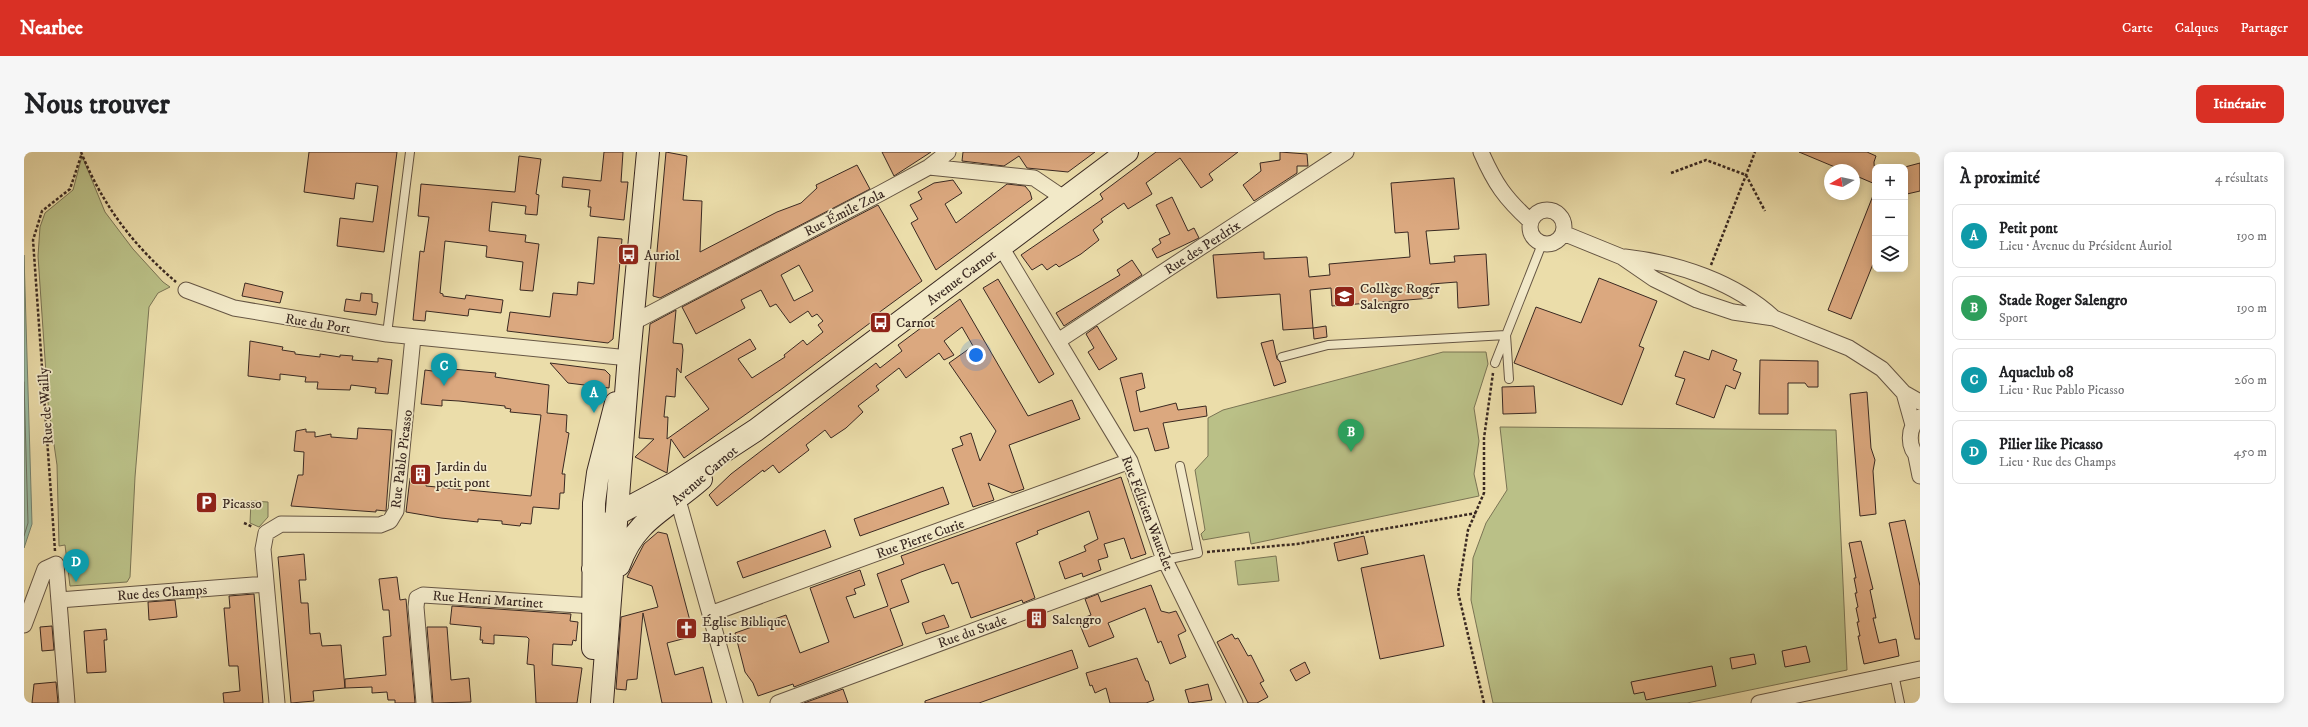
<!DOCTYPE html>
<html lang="fr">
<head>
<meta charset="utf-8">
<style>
  :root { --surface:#fff; --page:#f6f6f6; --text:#202124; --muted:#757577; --line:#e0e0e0; --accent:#d93025 }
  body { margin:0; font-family:"IM FELL DW Pica",serif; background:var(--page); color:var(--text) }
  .controls { position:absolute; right:12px; top:12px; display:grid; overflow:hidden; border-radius:8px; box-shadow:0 2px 10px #0003 }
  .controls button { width:36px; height:36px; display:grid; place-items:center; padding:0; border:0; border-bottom:1px solid var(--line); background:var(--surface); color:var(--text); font:20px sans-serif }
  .compass { position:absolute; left:1800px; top:12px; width:36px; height:36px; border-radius:50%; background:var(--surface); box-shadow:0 2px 10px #0003; rotate:261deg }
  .you { position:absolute; left:952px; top:203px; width:14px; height:14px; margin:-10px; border:3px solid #fff; border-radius:50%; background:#1a73e8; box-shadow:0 0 0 6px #1a73e833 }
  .badge { display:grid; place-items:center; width:26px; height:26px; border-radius:50%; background:var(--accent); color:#fff; font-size:13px; font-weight:700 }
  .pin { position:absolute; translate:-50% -33px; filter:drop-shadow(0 1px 2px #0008) }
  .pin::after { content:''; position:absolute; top:21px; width:14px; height:12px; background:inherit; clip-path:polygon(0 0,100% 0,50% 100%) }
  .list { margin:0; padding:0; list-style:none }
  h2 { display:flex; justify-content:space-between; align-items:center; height:52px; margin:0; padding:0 16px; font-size:17px }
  h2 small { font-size:13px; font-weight:400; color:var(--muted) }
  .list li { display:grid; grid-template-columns:26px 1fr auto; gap:12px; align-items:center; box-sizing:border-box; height:64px; margin:0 8px 8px; padding:0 8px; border:1px solid var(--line); border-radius:8px }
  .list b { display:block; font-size:15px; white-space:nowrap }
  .list p { margin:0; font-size:13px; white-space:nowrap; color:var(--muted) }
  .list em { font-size:13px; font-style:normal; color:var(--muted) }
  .icon { flex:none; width:22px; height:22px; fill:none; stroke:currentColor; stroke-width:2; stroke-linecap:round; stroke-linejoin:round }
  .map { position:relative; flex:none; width:1896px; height:551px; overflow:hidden; border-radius:8px }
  header { display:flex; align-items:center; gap:24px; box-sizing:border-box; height:56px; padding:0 20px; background:var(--accent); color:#fff }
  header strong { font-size:19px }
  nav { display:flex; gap:22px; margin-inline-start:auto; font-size:14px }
  .intro { display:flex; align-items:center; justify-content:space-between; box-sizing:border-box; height:96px; padding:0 24px }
  h1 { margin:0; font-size:28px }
  .button { padding:10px 18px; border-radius:8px; background:var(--accent); color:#fff; font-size:14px; font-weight:700 }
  main { display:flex; gap:24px; padding:0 24px }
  aside { flex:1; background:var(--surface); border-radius:8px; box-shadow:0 2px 10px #0003 }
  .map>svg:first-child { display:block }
  .green { fill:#bac087; stroke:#7a7454 }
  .water { fill:#99bda5; stroke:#738271 }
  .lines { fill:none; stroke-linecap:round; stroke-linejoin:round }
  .shore { stroke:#6a7364; stroke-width:1 }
  .building { fill:#dba87f; stroke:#3a2922; fill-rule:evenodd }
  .service-casing { stroke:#665644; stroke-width:10 }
  .minor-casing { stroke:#665644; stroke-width:17 }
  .secondary-casing { stroke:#3a2922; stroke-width:24 }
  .path { stroke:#3a2922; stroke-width:2.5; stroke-dasharray:3 2; stroke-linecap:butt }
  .service { stroke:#f2e9c8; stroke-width:8 }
  .minor { stroke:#f2e9c8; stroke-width:15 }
  .secondary { stroke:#f2e9c8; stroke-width:22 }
  .labels { text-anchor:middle; stroke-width:3.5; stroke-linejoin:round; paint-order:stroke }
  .street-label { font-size:14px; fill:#3a2922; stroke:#f2e9c8 }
  .poi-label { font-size:14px; fill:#3a2922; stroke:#f2e9c8; text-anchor:start }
</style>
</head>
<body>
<header>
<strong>Nearbee</strong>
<nav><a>Carte</a><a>Calques</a><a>Partager</a></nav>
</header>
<div class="intro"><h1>Nous trouver</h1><a class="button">Itinéraire</a></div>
<main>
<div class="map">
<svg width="1896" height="551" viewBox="0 0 1896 551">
  <rect width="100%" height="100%" fill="#ebddaa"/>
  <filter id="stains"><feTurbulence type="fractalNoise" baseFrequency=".005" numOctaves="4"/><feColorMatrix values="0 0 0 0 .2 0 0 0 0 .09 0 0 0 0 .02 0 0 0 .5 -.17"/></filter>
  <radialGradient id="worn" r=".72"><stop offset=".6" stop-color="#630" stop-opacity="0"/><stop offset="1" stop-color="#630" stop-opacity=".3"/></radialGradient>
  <!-- green -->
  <path class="green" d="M58 4 81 60 109 97 139 130 146 135 134 141 125 155 111 325 106 425 103 430 46 434 41 393 35 394 33 313 24 251 14 104 16 75 21 61 49 38Z
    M1419 200H1462L1464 212 1450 256 1455 289 1450 322 1455 344 1227 392 1225 380 1179 388 1177 382 1181 378 1171 318 1184 304V266L1199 258Z
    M1476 275 1812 278 1823 518 1663 551H1469L1447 448 1449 406 1462 371 1483 338Z
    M227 349 244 350V365L235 375 226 371Z
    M1252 404 1255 429 1214 433 1211 409Z"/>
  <!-- water -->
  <path class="water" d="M0 103 8 372 0 396Z"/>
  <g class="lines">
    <!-- shore -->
    <path class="shore" d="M0 230 4 371 0 384"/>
  </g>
  <!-- building -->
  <path class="building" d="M285 0H373L360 100 313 94 316 66 349 70 354 34 332 31 330 47 280 40Z
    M580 0H599L597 30H604L600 68 566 64 567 55H564L566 38 538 35 539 25 577 29Z
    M642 0 663 4 659 48 678 49 676 100 753 60 777 51 793 36 792 33 833 13 846 37 636 146 629 144Z
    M858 0H907L870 24Z
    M939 0H1071L1044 20 1003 16 995 4 980 14 938 9Z
    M1132 0H1214L1185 22 1189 28 1177 36 1156 6 1122 31 1128 42 1104 57 1100 51 1077 67 1079 70 1069 78 1075 88 1057 102 1035 115 1032 112 1023 118 1018 112 1008 118 997 103 1079 47 1076 42Z
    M1256 0 1283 2 1284 14H1273V21L1230 49 1219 33 1237 19 1236 11 1256 8Z
    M1775 0H1843L1852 4 1850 10 1851 32 1830 23V18H1818Z
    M495 4 517 7 512 42 515 43 513 63 501 62 502 54 468 50 465 79 502 83 501 90 515 92 509 139 496 138 499 110 462 105 463 94 421 89 416 141 419 142V144L441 147 442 143 479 148 477 161 445 157 444 164 402 159 401 169 389 168 396 99 400 100 405 65 394 64 397 32 491 40Z
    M1896 11V39L1883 42 1881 15Z
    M1430 26 1435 77 1402 79 1406 112 1431 110 1430 104 1462 102 1465 153 1434 156 1433 130 1407 132 1408 146 1308 154 1307 136 1286 138 1289 176 1259 178 1256 142 1193 146 1189 103 1240 100V107L1283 105 1285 125 1306 123 1305 112 1386 105 1384 80 1371 81 1367 31Z
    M929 28 938 41 921 52 932 71 983 32 1001 34 1006 40 1008 47 912 118 887 71 894 67 886 53 898 47 894 40 910 31Z
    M1850 41 1851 107 1827 167 1804 158Z
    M1148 45 1164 79 1170 76 1175 86 1133 106 1128 97 1137 91 1135 87 1146 82 1132 53Z
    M854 53 898 129 853 162 854 165 759 236 660 306 647 287 643 321 611 305 630 287 615 286 626 172 652 158 649 191 658 192 659 198 657 221 653 216 651 245 642 244 640 265H644L643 287 685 257 661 225 726 187 732 197 714 207 728 226 761 205 760 203 779 188 783 193 799 180 794 173 799 169 793 162 788 165 784 159 766 171 752 152 746 155 737 138 717 148 721 156 672 182 658 155ZM775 113 789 139 770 149 757 123Z
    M574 85 598 87 589 187 584 191 483 179 486 160 526 165 529 141 553 143 554 130 570 132Z
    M1108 108 1118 123 1040 174 1032 161 1096 123 1093 118Z
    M1575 126 1633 149 1615 194 1620 196 1598 253 1490 211 1512 155 1557 171Z
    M974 127 1030 222 1015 231 959 136Z
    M221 131 259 140 256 151 218 144Z
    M337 141 348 142V150L354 151 352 163 320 159 322 147 336 149Z
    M936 147 1004 264 1048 248 1056 267 985 293 1000 337 988 341 964 331 970 348 949 355 928 297 939 293 936 285 947 281 956 309 972 279 925 211 949 194 938 175 920 189 930 203 920 208 915 201 882 226 875 216 852 234 855 238 834 254 839 260 822 276 807 286 801 278 782 293 785 298 755 321 749 313 740 320 739 318 693 354 685 343 707 322 852 211 856 216 878 199 874 193Z
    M1073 174 1093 207 1075 218 1064 200 1070 196 1062 182Z
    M1302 174 1303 185 1290 187 1289 176Z
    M1249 188 1253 207 1256 210 1262 230 1250 234 1237 191Z
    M226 189 259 195 258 198 271 200V202L296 205V202L316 205V203L329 204 328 208 354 210V206L368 208 364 242 351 241 352 236 327 233 326 238 293 237 294 230H281L282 225 256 222V228L224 224Z
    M1688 198 1713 208 1709 218 1717 221 1711 237 1702 233 1690 266 1652 252 1661 227 1651 224 1660 199 1685 208Z
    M1736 208 1794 209V235H1784L1781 231H1764V262H1735Z
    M526 211 581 218 586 223 585 236 544 231Z
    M417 216 472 221 471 225 525 233 523 261 543 263 542 280 545 281 538 322H541L540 341H536L535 357 509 355 507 372 497 371 496 374 478 372V369L454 367V370L417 366 382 360 386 326 392 327V317L403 318 402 334 507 344 517 263 486 260 487 257 481 256V254L435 249 418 248V254L397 252 401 218 416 220Z
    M1118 221 1121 236 1112 239 1116 260 1152 251 1154 258 1182 254 1183 264 1139 271 1145 296 1131 299 1124 276 1110 279 1096 226Z
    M1510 234 1512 261 1479 262 1478 235Z
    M1843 240 1847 296 1851 308 1849 319 1852 362 1836 364 1826 242Z
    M334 276 368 278 362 359 352 358V360L267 354 274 323H279L280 300 270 299 272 279 282 277V280H291V285L307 282V285L333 287Z
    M1097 325 1122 402 1107 407 1100 386 1080 392 1084 405 1074 408 1077 418 1059 425 1058 421 1041 427 1035 410 1062 399 1060 394 1074 387 1065 359 1013 379 1014 382 992 391 1011 446 999 451 998 448 947 466 934 430 928 432 920 412 897 420 877 428 885 450 866 457 879 493 770 535 769 532 734 544 729 531 721 520 711 481 762 463 776 501 805 490 786 436 836 418 841 433 830 437 832 442 822 445 830 466 864 454 853 422 880 412 877 404Z
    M919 335 925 352 836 384 830 367Z
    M1881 368 1896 434V487H1891L1865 371Z
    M801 378 807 395 719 426 713 410Z
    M634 380 643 382 670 484 643 491 651 523 679 515 688 551H638L619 461 613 527 603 528 602 538 592 537 597 465 634 455 628 434 603 425 620 392Z
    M1340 384 1344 402 1314 409 1310 391Z
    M1837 389 1849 437 1846 438 1852 466H1849L1855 491 1872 487 1875 504 1840 512 1834 484H1836L1833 470H1835L1832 456 1834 455 1831 441H1833L1830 426H1832L1825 391Z
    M280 402 282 428H275L277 451H284L286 482 296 481 298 494 317 493 321 536 289 539 290 549 267 551 254 405Z
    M1400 403 1420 494 1356 507 1337 416Z
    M373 425 376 448 382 447 391 551H371V548H364L363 540 348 541V535L321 536V527L362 523 359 485 367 484 365 458H359L355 427Z
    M1127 433 1137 459 1145 461 1152 459 1162 479 1154 483 1162 505 1146 512 1137 489 1134 491 1121 456 1084 471 1090 485 1065 495 1054 468 1067 463 1061 447 1074 442 1077 450Z
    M230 442 239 551H200L199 541 216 539 214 514H205L200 456H206L205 444Z
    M151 448 153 465 125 468 124 450Z
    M428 454 547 462 546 469 554 470 552 489 549 488 548 493 529 492 528 513 558 516 553 551H512L510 513 503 512 505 487 503 485 470 483V492L458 491 459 488H456L457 475 426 472Z
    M920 463 925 475 902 482 898 471Z
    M1017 463 1018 468 1007 472 1005 468Z
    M28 474 30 498 18 499 16 475Z
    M403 475H423L427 528 445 526 447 550 409 551Z
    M82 477 83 488H80L82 520 63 521 60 479Z
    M1208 482 1211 487 1214 486 1224 504 1227 503 1240 529 1236 531 1244 545 1233 551H1224L1193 490Z
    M1782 494 1786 510 1761 515 1758 499Z
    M1048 498 1054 516 955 551H901V549Z
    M1730 502 1732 512 1708 517 1706 506Z
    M1113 506 1122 529H1124L1130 548 1122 551H1086L1082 536 1071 541 1068 533 1066 534 1062 521Z
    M1281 510 1286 521 1272 529 1266 518Z
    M1688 514 1692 534 1622 548 1620 540 1610 542 1607 530Z
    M32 530 34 551H8L10 532Z
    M1184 532 1188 548 1165 551 1161 538Z
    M819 537 824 551H780Z"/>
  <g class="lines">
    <defs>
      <path id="service" d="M363 182 386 0
        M1258 205 1304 193 1482 183 1485 227
        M1471 211 1518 92
        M1141 408 1174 401 1156 314
        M1870 522 1876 551"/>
      <path id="minor" d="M1457 0C1471 32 1481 46 1506 69
        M905 15 1010 26 1041 47
        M1506 75a17 17 0 1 1 34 0a17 17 0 1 1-34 0Z
        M1539 81 1598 105 1630 127 1673 148 1709 160 1750 166 1825 196 1858 217 1880 241 1896 250
        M977 95 1106 309 1138 402 1211 551
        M1601 105C1654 111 1711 130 1750 166
        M162 138 210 156 363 182 605 206
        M608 171 857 41 905 15 924 0
        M1034 189 1322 0
        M1880 241 1889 273
        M1896 265C1883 276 1883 296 1896 307
        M1892 304 1896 324
        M654 348 711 551
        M35 448 242 432
        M686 462 1106 309
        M0 473 21 417 32 412 43 551
        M253 551 239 397 242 381 257 372 356 373 366 369 372 359 389 185
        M400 551 392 455 393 446 399 443 570 454
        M754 551 1141 408
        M1735 551 1896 517"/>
      <path id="secondary" d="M595 413C611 367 642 358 677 327
        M569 417 582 383 593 362 651 331 732 278 1103 0
        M569 496 570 351 574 321 592 251
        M578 551 604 216 624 0"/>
    </defs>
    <!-- service casing -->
    <use href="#service" class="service-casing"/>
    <!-- minor casing -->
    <use href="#minor" class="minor-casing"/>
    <!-- secondary casing -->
    <use href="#secondary" class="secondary-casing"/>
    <!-- path -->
    <path class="path" d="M57 0C79 54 109 93 152 130
      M1647 21 1682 8 1722 23 1741 59
      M1687 113 1731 0
      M220 371 229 375
      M31 399 9 88 18 59 46 37 58 1
      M1183 400 1273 392 1452 361
      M1460 551 1434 440 1444 378 1460 341V286L1469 221"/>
    <!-- service -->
    <use href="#service" class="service"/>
    <!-- minor -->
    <use href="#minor" class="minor"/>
    <!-- secondary -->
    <use href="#secondary" class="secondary"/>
  </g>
  <!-- icons -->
  <defs>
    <symbol id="bus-square" viewBox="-11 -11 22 22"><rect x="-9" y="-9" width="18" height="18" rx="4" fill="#8f2418" stroke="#f2e9c8"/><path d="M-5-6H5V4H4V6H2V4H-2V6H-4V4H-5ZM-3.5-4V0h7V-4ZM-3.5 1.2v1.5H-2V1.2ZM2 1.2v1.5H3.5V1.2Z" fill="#fff"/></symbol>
    <symbol id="school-square" viewBox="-11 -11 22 22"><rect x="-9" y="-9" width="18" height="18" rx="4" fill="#8f2418" stroke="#f2e9c8"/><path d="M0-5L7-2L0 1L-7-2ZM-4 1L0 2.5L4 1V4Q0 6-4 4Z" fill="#fff"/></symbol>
    <symbol id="building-square" viewBox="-11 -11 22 22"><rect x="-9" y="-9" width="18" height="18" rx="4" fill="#8f2418" stroke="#f2e9c8"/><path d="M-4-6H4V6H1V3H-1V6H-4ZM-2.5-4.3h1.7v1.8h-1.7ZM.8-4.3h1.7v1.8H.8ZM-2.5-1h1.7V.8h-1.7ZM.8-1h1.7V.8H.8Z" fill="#fff"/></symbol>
    <symbol id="parking-square" viewBox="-11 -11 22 22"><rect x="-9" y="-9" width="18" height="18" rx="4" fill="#8f2418" stroke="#f2e9c8"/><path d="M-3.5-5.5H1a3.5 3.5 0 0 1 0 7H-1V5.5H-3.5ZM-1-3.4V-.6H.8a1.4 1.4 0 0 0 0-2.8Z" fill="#fff"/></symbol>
    <symbol id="church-square" viewBox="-11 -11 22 22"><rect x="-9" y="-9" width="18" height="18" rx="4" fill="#8f2418" stroke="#f2e9c8"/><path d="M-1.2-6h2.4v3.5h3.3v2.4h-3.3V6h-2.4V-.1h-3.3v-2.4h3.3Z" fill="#fff"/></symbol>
  </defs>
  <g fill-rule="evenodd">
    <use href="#bus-square" x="592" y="90" width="25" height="25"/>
    <use href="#school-square" x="1308" y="132" width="25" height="25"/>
    <use href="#bus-square" x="844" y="158" width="25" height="25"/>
    <use href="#building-square" x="384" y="310" width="25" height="25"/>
    <use href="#parking-square" x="170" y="338" width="25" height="25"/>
    <use href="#building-square" x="1000" y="454" width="25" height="25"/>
    <use href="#church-square" x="650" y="464" width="25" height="25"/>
  </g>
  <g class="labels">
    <!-- street labels -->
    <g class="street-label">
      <text transform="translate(820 60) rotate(-27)" y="5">Rue Émile Zola</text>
      <text transform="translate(1178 95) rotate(-33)" y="5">Rue des Perdrix</text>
      <text transform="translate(937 125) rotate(-37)" y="5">Avenue Carnot</text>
      <text transform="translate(294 171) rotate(9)" y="5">Rue du Port</text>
      <text transform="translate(21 254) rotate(-94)" y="5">Rue de Wailly</text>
      <text transform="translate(377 307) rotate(-83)" y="5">Rue Pablo Picasso</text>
      <text transform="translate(680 323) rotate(-41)" y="5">Avenue Carnot</text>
      <text transform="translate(1124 361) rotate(69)" y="5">Rue Félicien Wautelet</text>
      <text transform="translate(896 386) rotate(-20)" y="5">Rue Pierre Curie</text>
      <text transform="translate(138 440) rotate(-4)" y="5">Rue des Champs</text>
      <text transform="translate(464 447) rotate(4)" y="5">Rue Henri Martinet</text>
      <text transform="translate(948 479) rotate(-20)" y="5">Rue du Stade</text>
    </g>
    <!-- poi labels -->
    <g class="poi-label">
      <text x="620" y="108">Auriol</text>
      <text x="1336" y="141">Collège Roger<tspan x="1336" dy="16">Salengro</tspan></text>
      <text x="872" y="175">Carnot</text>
      <text x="412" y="319">Jardin du<tspan x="412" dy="16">petit pont</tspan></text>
      <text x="198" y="356">Picasso</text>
      <text x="1028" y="472">Salengro</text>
      <text x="678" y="474">Église Biblique<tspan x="678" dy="16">Baptiste</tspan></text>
    </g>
  </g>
  <rect width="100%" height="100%" filter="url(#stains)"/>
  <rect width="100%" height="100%" fill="url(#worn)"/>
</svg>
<div class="controls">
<button>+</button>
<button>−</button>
<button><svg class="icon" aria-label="layers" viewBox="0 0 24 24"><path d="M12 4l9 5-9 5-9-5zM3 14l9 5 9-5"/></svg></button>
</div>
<svg class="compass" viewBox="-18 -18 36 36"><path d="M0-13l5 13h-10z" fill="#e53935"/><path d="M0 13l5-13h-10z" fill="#757577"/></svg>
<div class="you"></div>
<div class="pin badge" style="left:570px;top:261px;background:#0f9aa8">A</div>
<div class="pin badge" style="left:1327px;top:300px;background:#2e9e5b">B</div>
<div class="pin badge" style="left:420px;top:234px;background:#0f9aa8">C</div>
<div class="pin badge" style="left:52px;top:430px;background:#0f9aa8">D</div>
</div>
<aside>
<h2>À proximité<small>4 résultats</small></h2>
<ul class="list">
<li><span class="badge" style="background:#0f9aa8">A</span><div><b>Petit pont</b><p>Lieu · Avenue du Président Auriol</p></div><em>190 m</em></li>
<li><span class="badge" style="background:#2e9e5b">B</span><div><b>Stade Roger Salengro</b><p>Sport</p></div><em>190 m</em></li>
<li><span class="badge" style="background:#0f9aa8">C</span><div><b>Aquaclub 08</b><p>Lieu · Rue Pablo Picasso</p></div><em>260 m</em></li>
<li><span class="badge" style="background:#0f9aa8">D</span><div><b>Pilier like Picasso</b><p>Lieu · Rue des Champs</p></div><em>450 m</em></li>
</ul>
</aside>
</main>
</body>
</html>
